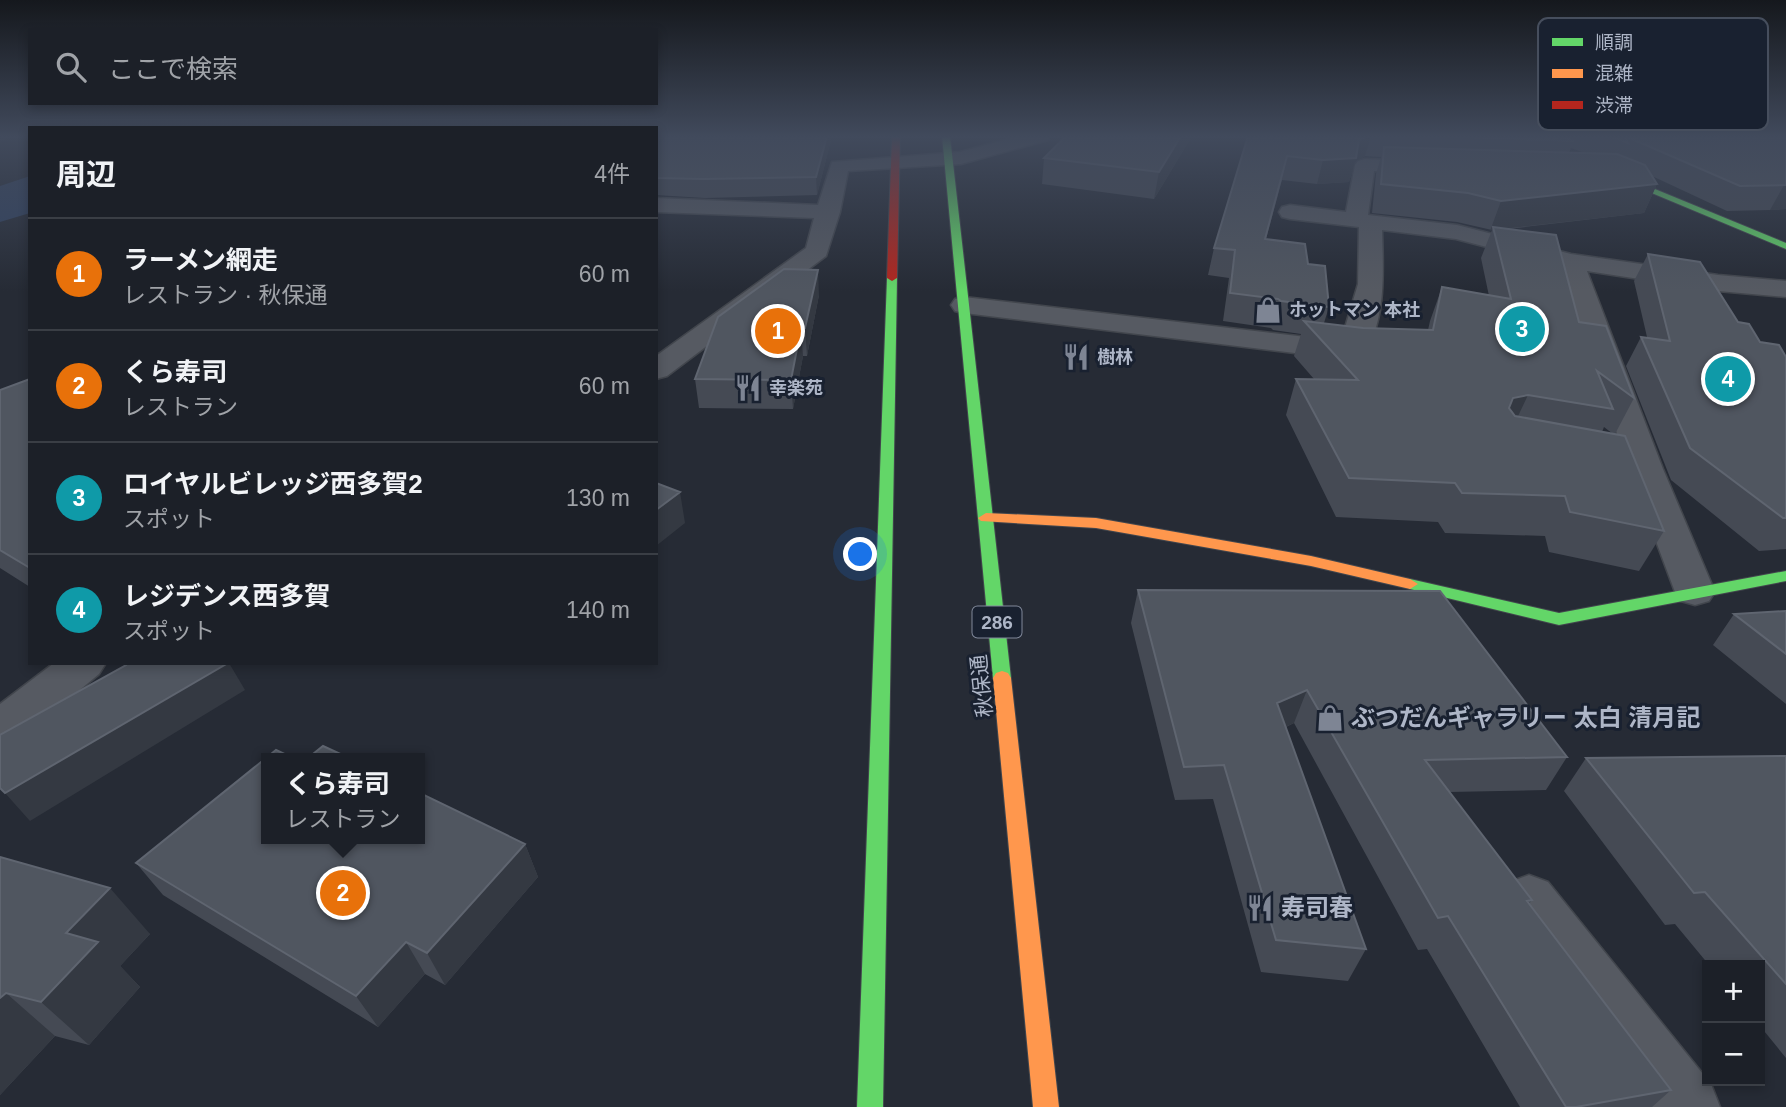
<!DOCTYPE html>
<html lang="ja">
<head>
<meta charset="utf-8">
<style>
  :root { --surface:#1c2028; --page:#292d34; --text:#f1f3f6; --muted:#a0a3a8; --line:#3a3e45; --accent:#0b8043 }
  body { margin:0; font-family:Arial,"Noto Sans JP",sans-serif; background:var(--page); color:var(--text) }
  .controls { position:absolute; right:21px; bottom:21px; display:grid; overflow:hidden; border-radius:0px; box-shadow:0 4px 10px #0003 }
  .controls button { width:63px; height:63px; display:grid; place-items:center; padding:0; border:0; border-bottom:2px solid var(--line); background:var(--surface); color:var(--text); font:35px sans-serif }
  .you { position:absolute; left:861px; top:555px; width:24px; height:24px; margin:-18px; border:5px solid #fff; border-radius:50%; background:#1a73e8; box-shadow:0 0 0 10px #1a73e833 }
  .badge { display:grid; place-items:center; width:46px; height:46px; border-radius:50%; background:var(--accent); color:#fff; font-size:23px; font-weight:700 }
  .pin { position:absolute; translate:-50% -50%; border:4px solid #fff; box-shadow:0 2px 7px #0006 }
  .popup { position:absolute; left:261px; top:753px; width:164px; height:91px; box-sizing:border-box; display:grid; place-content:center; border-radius:0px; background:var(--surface); filter:drop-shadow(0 2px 5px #0005); font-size:23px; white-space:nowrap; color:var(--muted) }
  .popup b { font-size:26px; color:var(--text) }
  .popup::after { content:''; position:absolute; left:50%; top:100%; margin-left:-14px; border:14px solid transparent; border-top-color:var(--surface) }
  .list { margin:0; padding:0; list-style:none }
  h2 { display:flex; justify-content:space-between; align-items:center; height:91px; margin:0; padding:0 28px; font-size:30px }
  h2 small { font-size:23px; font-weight:400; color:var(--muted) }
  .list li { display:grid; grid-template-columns:46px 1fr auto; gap:21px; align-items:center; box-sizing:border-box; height:112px; padding:0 28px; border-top:2px solid var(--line) }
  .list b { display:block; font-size:26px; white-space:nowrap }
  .list p { margin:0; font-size:23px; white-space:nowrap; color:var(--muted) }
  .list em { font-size:23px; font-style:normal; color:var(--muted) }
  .icon { flex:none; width:38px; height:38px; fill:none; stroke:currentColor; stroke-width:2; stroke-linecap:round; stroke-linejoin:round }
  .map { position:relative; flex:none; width:1786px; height:1107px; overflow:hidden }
  .search { position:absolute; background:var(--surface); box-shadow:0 4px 10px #0003; left:28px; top:28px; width:630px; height:77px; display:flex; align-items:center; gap:18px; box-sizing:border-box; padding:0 24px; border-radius:0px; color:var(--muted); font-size:26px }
  .panel { position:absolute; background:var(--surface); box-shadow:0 4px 10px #0003; left:28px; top:126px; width:630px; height:539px; border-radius:0px }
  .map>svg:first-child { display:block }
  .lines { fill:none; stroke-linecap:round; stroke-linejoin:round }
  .river { fill:#314260; fill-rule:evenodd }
  .street-casing { stroke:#42464d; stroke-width:3 }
  .fast-casing { stroke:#42464d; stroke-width:2 }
  .slow-casing { stroke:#42464d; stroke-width:2 }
  .jam-casing { stroke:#42464d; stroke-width:2 }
  .street { fill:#565a62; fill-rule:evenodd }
  .fast { fill:#63d668; fill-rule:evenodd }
  .slow { fill:#ff974d; fill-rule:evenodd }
  .jam { fill:#b3261e; fill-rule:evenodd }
  .wall { fill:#454a54; fill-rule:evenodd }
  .shaded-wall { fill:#343942 }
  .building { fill:#505660; stroke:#5f6570; stroke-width:2 }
  .labels { text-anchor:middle; stroke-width:6; stroke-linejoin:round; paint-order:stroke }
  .far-poi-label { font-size:18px; font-weight:bold; fill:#aeb6c7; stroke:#192130; text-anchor:start }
  .shield { fill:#192130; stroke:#81899a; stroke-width:2 }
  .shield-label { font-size:19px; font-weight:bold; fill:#aeb6c7 }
  .street-label { font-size:21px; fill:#aeb6c7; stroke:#192130 }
  .near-poi-label { font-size:24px; font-weight:bold; fill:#aeb6c7; stroke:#192130; text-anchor:start }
  .key { fill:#192130; stroke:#464e5d; stroke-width:2 }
  .key-label { font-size:19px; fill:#aeb6c7 }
</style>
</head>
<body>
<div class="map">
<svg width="1786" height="1107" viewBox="0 0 1786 1107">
  <rect width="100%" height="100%" fill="#262b35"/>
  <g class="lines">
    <!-- river -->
    <path class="river" d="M30 176V213L0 222V186Z"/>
    <defs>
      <path id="street" d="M1019 136H1050L1048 140 961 164 848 171 840 212 826 256 667 376 656 379V356L806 248 814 218 656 212V198L818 205 832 162 960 152Z
        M1579 136 1570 142 1510 149 1501 143 1503 139 1520 136Z
        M1365 159 1430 162 1437 164 1440 168 1437 172 1430 174 1374 171 1368 215 1457 225 1571 254 1718 275 1786 281V297L1718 291 1587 271 1663 469 1715 592 1709 601 1695 605 1681 601 1675 592 1629 469 1560 266 1456 239 1382 230C1383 270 1387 322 1362 357L1352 360 964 313 955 311 951 305 955 299 964 297 1341 341 1358 284 1359 227 1290 219 1282 217 1279 212 1282 207 1290 205 1346 212 1355 165 1358 161Z
        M54 663H106L99 674 17 742 0 747V704Z
        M1529 875 1548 882 1711 1084 1720 1107H1648L1510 918 1501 900 1510 882Z"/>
      <path id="fast" d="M942 136H950L1011 678 1008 683H996L993 678Z
        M1515 136H1526L1786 243V249Z
        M892 275 897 278 883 1107H857L887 278Z
        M1786 571V581L1559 625 1410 589 1402 584 1410 579 1559 613Z"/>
      <path id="slow" d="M986 513 1096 518 1311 556 1410 579 1418 584 1410 589 1311 566 1096 528 981 521 978 518Z
        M1002 671 1008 673 1011 678 1059 1107H1033L993 678 996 673Z"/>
      <path id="jam" d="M892 136H900L897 278 892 281 887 278Z"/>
    </defs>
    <!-- street casing -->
    <use href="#street" class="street-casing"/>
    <!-- fast casing -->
    <use href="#fast" class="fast-casing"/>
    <!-- slow casing -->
    <use href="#slow" class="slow-casing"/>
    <!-- jam casing -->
    <use href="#jam" class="jam-casing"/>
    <!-- street -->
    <use href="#street" class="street"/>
    <!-- fast -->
    <use href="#fast" class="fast"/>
    <!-- slow -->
    <use href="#slow" class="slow"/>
    <!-- jam -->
    <use href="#jam" class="jam"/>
  </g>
  <!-- wall -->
  <path class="wall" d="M656 136H832L817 195 705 198 656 195Z
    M1066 136H1192L1154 199 1042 184 1044 158Z
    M1248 136H1561L1568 139 1569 136H1786V209L1770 210 1727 211 1652 176 1657 184 1644 213 1508 229 1579 322 1634 398 1615 434 1664 531 1639 571 1549 552 1545 536 1445 533 1438 522 1336 517 1286 415 1296 379H1314L1294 356 1301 334 1273 330 1271 328 1223 321 1229 278 1208 275 1214 248ZM1571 148 1585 153H1569ZM1365 156 1381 157 1376 174 1372 213 1457 222 1492 230 1481 258 1489 296 1442 287 1430 321 1428 330 1363 328 1324 323 1329 307 1308 264 1266 239 1282 180 1317 184 1349 182 1355 162ZM1604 427 1613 434 1602 432Z
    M1648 254 1738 322 1760 342 1786 357V549L1759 551 1671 480 1626 366 1641 337H1647L1634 281Z
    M819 295 807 356H803L793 409 699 408 695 379Z
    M30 379V587L0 568V390Z
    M1138 590 1567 757 1546 790 1449 792 1532 900 1529 904 1671 1090 1652 1107H1520L1427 949 1418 950 1294 723 1286 727 1366 949 1348 981 1261 972 1213 799 1175 800 1131 623Z
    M1786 611V704L1713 645 1734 614Z
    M1786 756V1058L1760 1026V965H1709L1675 924 1665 925 1564 791 1586 758Z
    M266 758 525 844 538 877 445 985 425 974 378 1027 163 895 136 863Z
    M0 857 150 934 120 966 140 987 89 1045 55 1036 0 1095Z"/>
  <!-- shaded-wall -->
  <path class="shaded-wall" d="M0 136H12L0 142Z
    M827 136H832L817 195 816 177Z
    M1181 136H1192L1154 199 1159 172Z
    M1367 136H1371L1365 156 1355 162 1349 182 1317 184 1323 160Z
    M1657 184 1644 213 1494 230 1493 227 1492 230 1490 231 1501 201Z
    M1784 185H1786V209L1770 210Z
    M818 270 819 295 807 356 805 328Z
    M801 328 803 356 793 409 791 380Z
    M1528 395 1511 431 1497 435 1513 398Z
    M680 492 685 523 656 546V510Z
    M229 663 245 690 30 821 5 793Z
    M1307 690 1294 723 1265 736 1277 703Z
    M525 844 538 877 445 985 427 953Z
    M110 888 150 934 120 966 140 987 89 1045 41 1002 66 933Z
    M406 942 425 974 378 1027 356 996Z
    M6 993 55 1036 0 1095V998Z"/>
  <!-- building -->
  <path class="building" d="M656 136H827L816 177 703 179 656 178Z
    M1066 136H1181L1159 172 1044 158Z
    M1248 136H1367L1359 140 1356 158 1323 160 1287 156 1265 239 1305 244 1308 264 1325 266 1329 307 1281 301 1278 299 1230 293 1235 250 1214 248Z
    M1439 136H1561L1574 141Z
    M1610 136H1624L1628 143Z
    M1625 136H1786V185L1740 186Z
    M1384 147 1617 154 1645 165 1657 184 1501 201 1468 193 1381 184Z
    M1493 227 1556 235 1579 322 1606 326 1634 398 1597 371 1613 409 1528 395 1513 398 1509 408 1515 416 1625 436 1664 531 1570 512 1565 496 1462 493 1455 483 1349 478 1296 379 1358 380 1304 321 1363 328 1433 330 1442 287 1511 299Z
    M1648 254 1700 262 1738 322 1749 324 1760 342 1779 345 1786 357V518H1783L1690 448 1641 337 1670 341Z
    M784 269 818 270 805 328H801L791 380 695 379 718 317Z
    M30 379V568L0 550V390Z
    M656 483 680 492 656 510Z
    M1138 590 1440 591 1567 757 1425 760 1532 900 1527 901 1671 1090 1576 1107H1566L1448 916 1438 918 1307 690 1277 703 1366 949 1276 940 1224 765 1184 767Z
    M1786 611V654L1734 614Z
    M125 663H228L5 793 0 788V735L126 665Z
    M323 746 349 758H308Z
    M276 750 293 758H266V839H420V793L525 844 427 953 406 942 356 996 136 863Z
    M1786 756V984L1705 892 1694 893 1586 758Z
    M0 857 110 888 66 933 98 942 41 1002 6 993 0 998Z"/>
  <!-- sky -->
  <linearGradient id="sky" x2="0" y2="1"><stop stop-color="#15181d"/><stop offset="0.47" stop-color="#414a5c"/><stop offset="1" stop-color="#414a5c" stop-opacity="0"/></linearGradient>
  <rect width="1786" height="291" fill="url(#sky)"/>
  <!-- icons -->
  <defs>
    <symbol id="shop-bare" viewBox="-9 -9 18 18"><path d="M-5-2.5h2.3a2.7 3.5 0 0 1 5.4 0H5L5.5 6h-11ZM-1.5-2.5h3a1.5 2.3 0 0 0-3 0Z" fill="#7e8594" stroke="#192130" stroke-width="2.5" paint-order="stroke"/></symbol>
    <symbol id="restaurant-bare" viewBox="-9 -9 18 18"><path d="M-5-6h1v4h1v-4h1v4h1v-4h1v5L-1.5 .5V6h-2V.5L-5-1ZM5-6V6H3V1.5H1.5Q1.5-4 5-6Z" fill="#7e8594" stroke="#192130" stroke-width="2.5" paint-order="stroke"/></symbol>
  </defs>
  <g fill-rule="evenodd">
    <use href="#shop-bare" x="1249" y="291" width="38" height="38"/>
    <use href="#restaurant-bare" x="1057" y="338" width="38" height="38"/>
    <use href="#restaurant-bare" x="729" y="369" width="38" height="38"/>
    <use href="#shop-bare" x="1311" y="699" width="38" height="38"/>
    <use href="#restaurant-bare" x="1241" y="889" width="38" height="38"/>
  </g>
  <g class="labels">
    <!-- far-poi labels -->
    <g class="far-poi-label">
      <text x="1289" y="316">ホットマン 本社</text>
      <text x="1097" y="363">樹林</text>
      <text x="769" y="394">幸楽苑</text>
    </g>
    <!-- shield labels -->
    <rect class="shield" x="972.5" y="606.5" width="49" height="31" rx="5"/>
    <g class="shield-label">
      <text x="997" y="629">286</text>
    </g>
    <!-- street labels -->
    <g class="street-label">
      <text transform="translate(982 686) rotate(-96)" y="7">秋保通</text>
    </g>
    <!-- near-poi labels -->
    <g class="near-poi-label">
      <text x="1351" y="726">ぶつだんギャラリー 太白 清月記</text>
      <text x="1281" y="916">寿司春</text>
    </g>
  </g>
  <!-- legend -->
  <rect x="1538" y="18" width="230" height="112" rx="10" class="key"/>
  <rect x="1552" y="38" width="31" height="8" fill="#63d668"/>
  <rect x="1552" y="69" width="31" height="9" fill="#ff974d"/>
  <rect x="1552" y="101" width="31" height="8" fill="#b3261e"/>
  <g class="key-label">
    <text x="1595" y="49">順調</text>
    <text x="1595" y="80">混雑</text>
    <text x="1595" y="112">渋滞</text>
  </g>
</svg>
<div class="controls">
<button>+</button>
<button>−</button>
</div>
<div class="you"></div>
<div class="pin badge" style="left:778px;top:331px;background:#e8710a">1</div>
<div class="pin badge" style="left:343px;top:893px;background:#e8710a">2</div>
<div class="popup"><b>くら寿司</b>レストラン</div>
<div class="pin badge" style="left:1522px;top:329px;background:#0f9aa8">3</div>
<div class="pin badge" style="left:1728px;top:379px;background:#0f9aa8">4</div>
<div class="search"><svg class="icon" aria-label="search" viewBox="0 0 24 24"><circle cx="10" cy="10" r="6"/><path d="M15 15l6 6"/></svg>ここで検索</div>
<section class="panel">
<h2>周辺<small>4件</small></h2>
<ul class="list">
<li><span class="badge" style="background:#e8710a">1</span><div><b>ラーメン網走</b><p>レストラン · 秋保通</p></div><em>60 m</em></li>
<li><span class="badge" style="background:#e8710a">2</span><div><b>くら寿司</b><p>レストラン</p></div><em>60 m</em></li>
<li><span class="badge" style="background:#0f9aa8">3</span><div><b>ロイヤルビレッジ西多賀2</b><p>スポット</p></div><em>130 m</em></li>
<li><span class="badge" style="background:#0f9aa8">4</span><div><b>レジデンス西多賀</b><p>スポット</p></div><em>140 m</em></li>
</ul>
</section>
</div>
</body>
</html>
